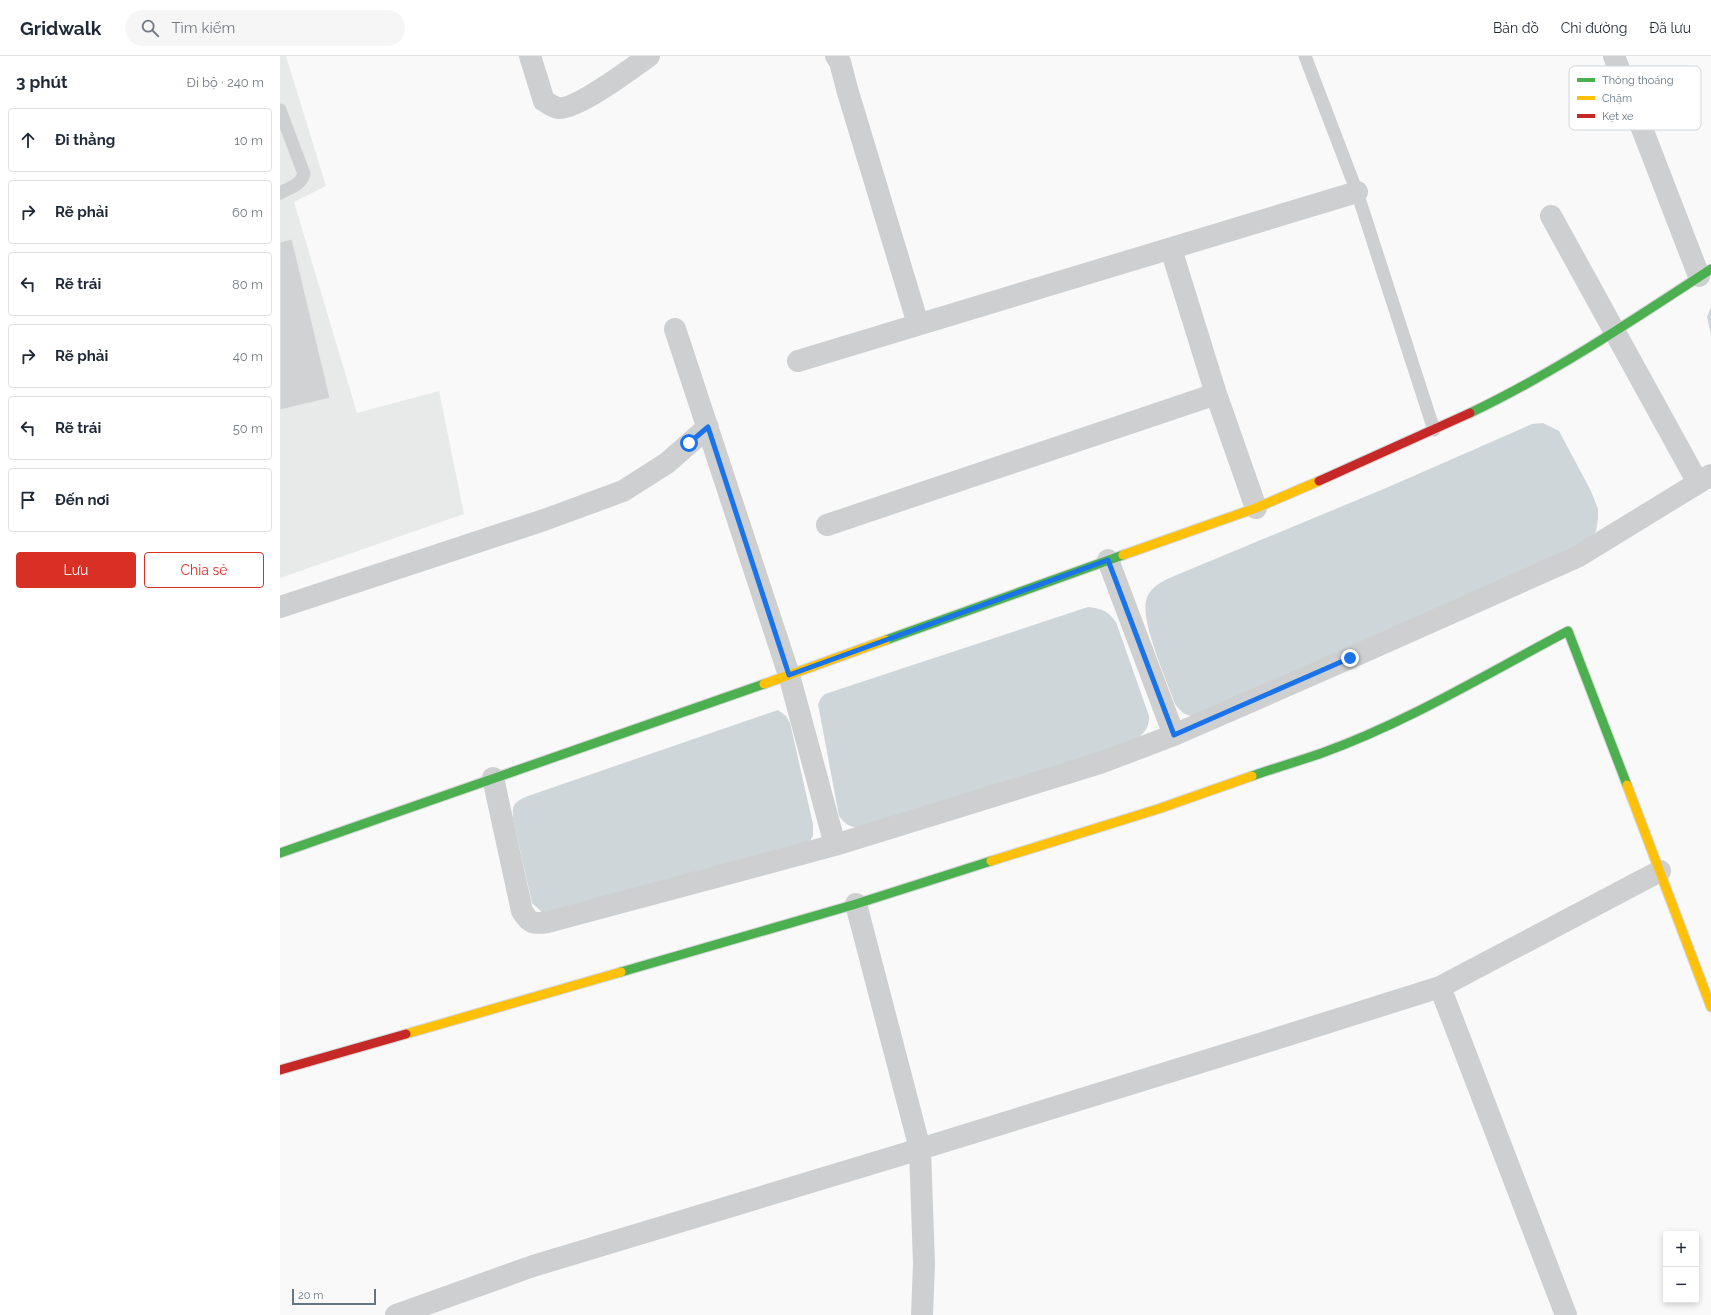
<!DOCTYPE html>
<html lang="vi">
<head>
<meta charset="utf-8">
<style>
  :root { --surface:#fff; --page:#f6f6f7; --text:#1f2937; --muted:#747a83; --line:#e0e1e3; --accent:#d93025 }
  body { margin:0; font-family:Raleway,sans-serif; background:var(--page); color:var(--text) }
  .controls { position:absolute; right:12px; bottom:12px; display:grid; overflow:hidden; border-radius:4px; box-shadow:0 2px 6px #0003 }
  .controls button { width:36px; height:36px; display:grid; place-items:center; padding:0; border:0; border-bottom:1px solid var(--line); background:var(--surface); color:var(--text); font:20px sans-serif }
  .scale { position:absolute; left:12px; bottom:10px; width:84px; box-sizing:border-box; padding-left:4px; border:2px solid #657683; border-top:0; font-size:11px; line-height:14px; white-space:nowrap; color:#657683; -webkit-text-stroke:3px #fff; paint-order:stroke }
  .stop { position:absolute; width:12px; height:12px; margin:-9px; border:3px solid #1a73e8; border-radius:50%; background:#fff }
  .stop.end { background:#1a73e8; border-color:#fff; box-shadow:0 1px 4px #0008 }
  .list { margin:0; padding:0; list-style:none }
  h2 { display:flex; justify-content:space-between; align-items:center; height:52px; margin:0; padding:0 16px; font-size:17px }
  h2 small { font-size:13px; font-weight:400; color:var(--muted) }
  .list li { display:grid; grid-template-columns:26px 1fr auto; gap:12px; align-items:center; box-sizing:border-box; height:64px; margin:0 8px 8px; padding:0 8px; border:1px solid var(--line); border-radius:4px }
  .list b { display:block; font-size:15px; white-space:nowrap }
  .list em { font-size:13px; font-style:normal; color:var(--muted) }
  .actions { display:flex; gap:8px; padding:12px 16px }
  .actions a { flex:1; padding:9px 0; border:1px solid var(--accent); border-radius:4px; text-align:center; font-size:14px; color:var(--accent) }
  .actions .main { background:var(--accent); color:#fff }
  .icon { flex:none; width:22px; height:22px; fill:none; stroke:currentColor; stroke-width:2; stroke-linecap:round; stroke-linejoin:round }
  .map { position:relative; flex:none; width:1431px; height:1259px; overflow:hidden }
  header { display:flex; align-items:center; gap:24px; box-sizing:border-box; height:56px; padding:0 20px; background:var(--surface); border-bottom:1px solid var(--line) }
  header strong { font-size:19px }
  nav { display:flex; gap:22px; margin-inline-start:auto; font-size:14px }
  .search { width:280px; height:36px; background:var(--page); display:flex; align-items:center; gap:10px; box-sizing:border-box; padding:0 14px; border-radius:22px; color:var(--muted); font-size:15px }
  main { display:flex }
  aside { flex:1; background:var(--surface) }
  .map>svg:first-child { display:block }
  .built { fill:#e8e9e9 }
  .water { fill:#ced6d9 }
  .building { fill:#d0d2d3; stroke:#e8e8e8 }
  .lines { fill:none; stroke-linecap:round; stroke-linejoin:round }
  .fast-casing { stroke:#d5d6d7; stroke-width:11 }
  .slow-casing { stroke:#d5d6d7; stroke-width:11 }
  .jam-casing { stroke:#d5d6d7; stroke-width:11 }
  .lane { stroke:#cecfd0; stroke-width:13 }
  .street { stroke:#cecfd0; stroke-width:22 }
  .fast { stroke:#4caf50; stroke-width:9 }
  .slow { stroke:#ffc107; stroke-width:9 }
  .jam { stroke:#c62828; stroke-width:9 }
  .route { stroke:#1a73e8; stroke-width:5 }
  .key { fill:#fff; stroke:#d1d6da; stroke-width:1 }
  .key-label { font-size:11px; fill:#657683 }
</style>
</head>
<body>
<header>
<strong>Gridwalk</strong>
<div class="search"><svg class="icon" aria-label="search" viewBox="0 0 24 24"><circle cx="10" cy="10" r="6"/><path d="M15 15l6 6"/></svg>Tìm kiếm</div>
<nav><a>Bản đồ</a><a>Chỉ đường</a><a>Đã lưu</a></nav>
</header>
<main>
<aside>
<h2>3 phút<small>Đi bộ · 240 m</small></h2>
<ul class="list">
<li><svg class="icon" aria-label="ahead" viewBox="0 0 24 24"><path d="M12 20V5M6 11l6-6 6 6"/></svg><div><b>Đi thẳng</b></div><em>10 m</em></li>
<li><svg class="icon" aria-label="right" viewBox="0 0 24 24"><path d="M7 20v-9h11M14 6l5 5-5 5"/></svg><div><b>Rẽ phải</b></div><em>60 m</em></li>
<li><svg class="icon" aria-label="left" viewBox="0 0 24 24"><path d="M17 20v-9H6M10 6l-5 5 5 5"/></svg><div><b>Rẽ trái</b></div><em>80 m</em></li>
<li><svg class="icon" aria-label="right" viewBox="0 0 24 24"><path d="M7 20v-9h11M14 6l5 5-5 5"/></svg><div><b>Rẽ phải</b></div><em>40 m</em></li>
<li><svg class="icon" aria-label="left" viewBox="0 0 24 24"><path d="M17 20v-9H6M10 6l-5 5 5 5"/></svg><div><b>Rẽ trái</b></div><em>50 m</em></li>
<li><svg class="icon" aria-label="arrive" viewBox="0 0 24 24"><path d="M6 21V4h12l-3 4 3 4H6"/></svg><div><b>Đến nơi</b></div></li>
</ul>
<div class="actions"><a class="main">Lưu</a><a>Chia sẻ</a></div>
</aside>
<div class="map">
<svg width="1431" height="1259" viewBox="0 0 1431 1259">
  <rect width="100%" height="100%" fill="#f9f9f9"/>
  <!-- built -->
  <path class="built" d="M0 0H6L46 130 14 146 77 357 159 335 184 458 0 522Z"/>
  <!-- water -->
  <path class="water" d="M1431 251V279L1427 261Z
    M1263 367 1279 375 1311 435 1318 453V463L1316 475 1310 484 918 661C907 660 902 658 895 648 887 625 861 567 866 545 868 534 878 528 887 523L1106 432 1252 368Z
    M808 551C822 553 827 554 836 566L869 660C870 674 861 680 850 687L579 772C569 771 565 768 559 760L538 648 541 642 545 638Z
    M498 654 506 660 510 667 533 768V780L530 785 264 858 252 847 233 763C232 748 234 746 248 740Z"/>
  <!-- building -->
  <path class="building" d="M12 183 50 342 0 354V186Z"/>
  <g class="lines">
    <defs>
      <path id="fast" d="M1190 357C1274 317 1353 264 1431 213
        M606 584 843 499
        M972 720C995 712 1019 705 1042 697 1128 666 1208 617 1288 575L1347 729
        M0 797 484 628
        M341 916 576 848 711 805"/>
      <path id="slow" d="M843 499 976 452 1039 425
        M484 628 606 584
        M1347 729 1431 951
        M711 805 878 753 972 720
        M126 978 341 916"/>
      <path id="jam" d="M1039 425 1190 357
        M0 1014 126 978"/>
    </defs>
    <!-- fast casing -->
    <use href="#fast" class="fast-casing"/>
    <!-- slow casing -->
    <use href="#slow" class="slow-casing"/>
    <!-- jam casing -->
    <use href="#jam" class="jam-casing"/>
    <!-- lane -->
    <path class="lane" d="M1025 0 1077 136 1154 374
      M0 54 24 118C21 129 9 132 0 137"/>
    <!-- street -->
    <path class="street" d="M250 0 264 45C268 47 273 51 278 52 297 54 352 12 369 0
      M556 0 560 6 567 33 638 268
      M1334 0 1419 220
      M1271 160 1418 427
      M891 193 936 338 976 452
      M395 273 509 619 555 789
      M518 305 1077 136
      M547 469 936 338
      M828 504 894 679
      M0 551 264 464 343 435 387 407 428 371
      M213 722 242 855C250 868 253 868 268 866L555 789 820 707 894 679 1070 602 1297 501 1431 419
      M576 848 640 1093 644 1208 642 1259
      M1160 931 1286 1259
      M116 1259 253 1210 640 1093 957 995 1160 931 1380 815"/>
    <!-- fast -->
    <use href="#fast" class="fast"/>
    <!-- slow -->
    <use href="#slow" class="slow"/>
    <!-- jam -->
    <use href="#jam" class="jam"/>
  </g>
  <g class="lines">
    <!-- route -->
    <path class="route" d="M409 387 428 371 509 619 828 504 894 679 1070 602"/>
  </g>
  <!-- legend -->
  <rect x="1289" y="10" width="132" height="64" rx="6" class="key"/>
  <rect x="1297" y="22" width="18" height="4" fill="#4caf50"/>
  <rect x="1297" y="40" width="18" height="4" fill="#ffc107"/>
  <rect x="1297" y="58" width="18" height="4" fill="#c62828"/>
  <g class="key-label">
    <text x="1322" y="28">Thông thoáng</text>
    <text x="1322" y="46">Chậm</text>
    <text x="1322" y="64">Kẹt xe</text>
  </g>
</svg>
<div class="controls">
<button>+</button>
<button>−</button>
</div>
<div class="scale">20 m</div>
<div class="stop" style="left:409px;top:387px"></div>
<div class="stop end" style="left:1070px;top:602px"></div>
</div>
</main>
</body>
</html>
